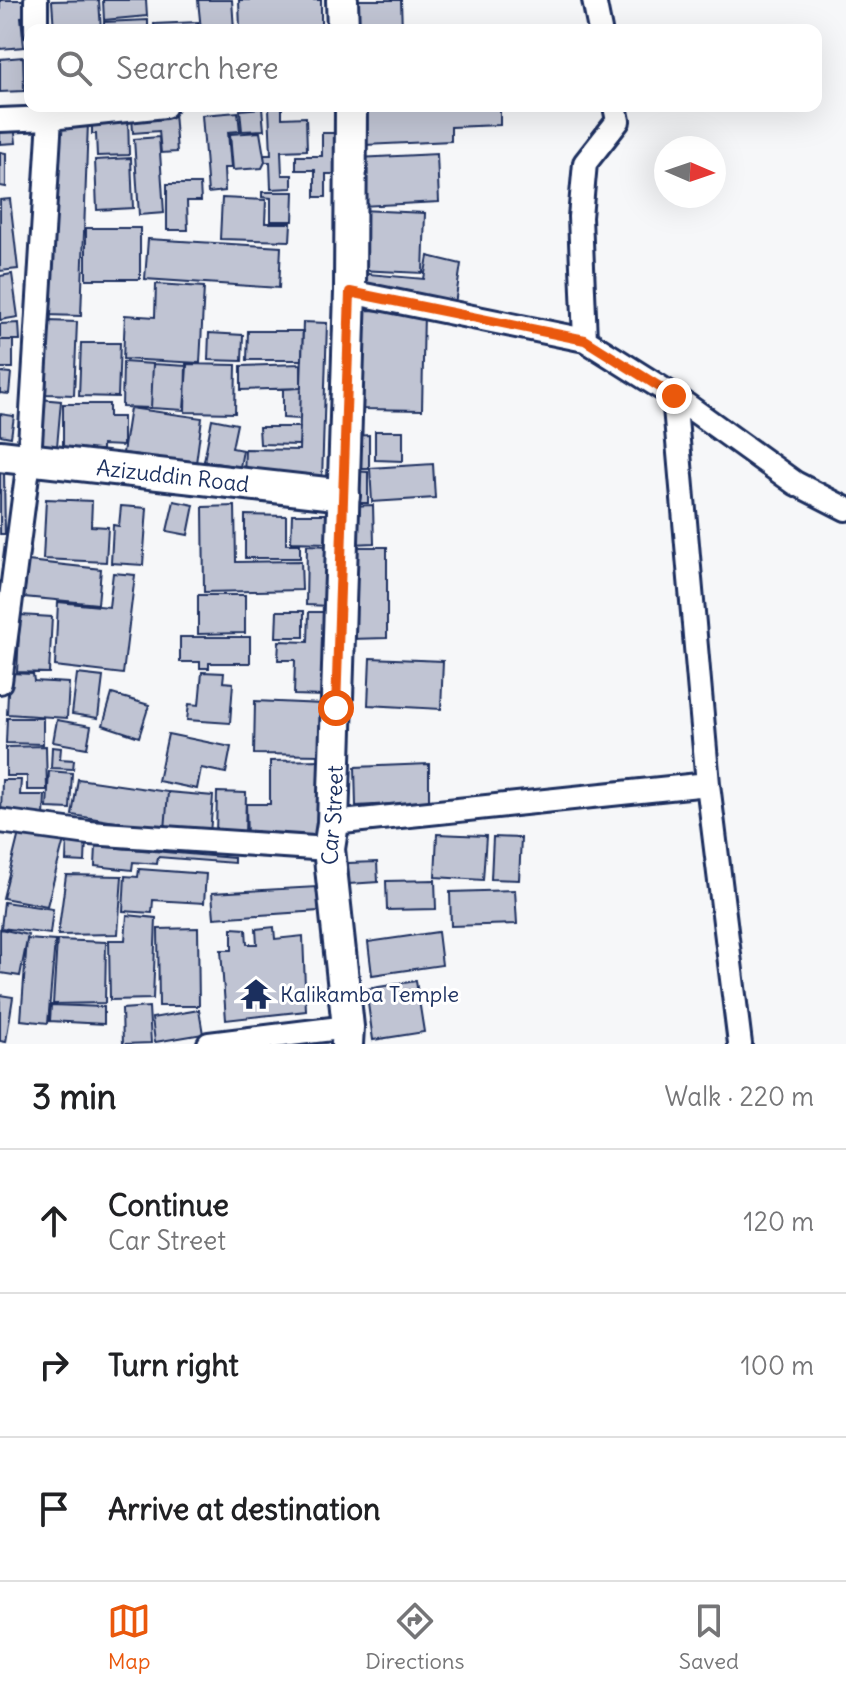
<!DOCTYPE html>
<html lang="en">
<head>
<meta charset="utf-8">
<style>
  :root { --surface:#fff; --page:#f6f6f6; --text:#202124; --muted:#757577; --line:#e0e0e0; --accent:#ea580c }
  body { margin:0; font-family:Delius,sans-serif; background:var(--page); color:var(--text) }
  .compass { position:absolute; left:654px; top:136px; width:72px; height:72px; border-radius:50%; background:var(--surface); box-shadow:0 8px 32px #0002; rotate:92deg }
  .stop { position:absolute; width:24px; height:24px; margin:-18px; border:6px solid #ea580c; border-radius:50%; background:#fff }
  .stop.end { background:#ea580c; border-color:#fff; box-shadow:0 2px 8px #0008 }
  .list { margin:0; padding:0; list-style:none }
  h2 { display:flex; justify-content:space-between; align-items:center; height:104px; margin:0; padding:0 32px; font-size:34px }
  h2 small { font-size:26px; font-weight:400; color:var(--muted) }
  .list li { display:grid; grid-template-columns:52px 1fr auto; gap:24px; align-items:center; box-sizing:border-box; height:144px; padding:0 32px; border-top:2px solid var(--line) }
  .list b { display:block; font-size:30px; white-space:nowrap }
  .list p { margin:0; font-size:26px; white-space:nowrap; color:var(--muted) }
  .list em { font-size:26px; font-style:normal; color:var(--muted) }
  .icon { flex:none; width:44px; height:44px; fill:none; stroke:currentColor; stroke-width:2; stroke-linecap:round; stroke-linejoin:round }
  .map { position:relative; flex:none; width:846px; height:1044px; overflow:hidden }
  .search { position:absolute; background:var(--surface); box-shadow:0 8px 32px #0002; left:24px; right:24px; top:24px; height:88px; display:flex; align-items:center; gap:20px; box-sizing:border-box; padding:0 28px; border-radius:16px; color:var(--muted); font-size:30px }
  .sheet { height:536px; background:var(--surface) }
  nav { display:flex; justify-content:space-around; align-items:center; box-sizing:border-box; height:112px; border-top:2px solid var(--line); background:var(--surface); font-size:22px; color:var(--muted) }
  nav a { display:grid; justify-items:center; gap:4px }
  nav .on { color:var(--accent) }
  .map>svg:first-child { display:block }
  .building { fill:#c0c4d3; stroke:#1b2f5e; stroke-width:2 }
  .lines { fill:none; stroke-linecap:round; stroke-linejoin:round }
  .street-casing { stroke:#1b2f5e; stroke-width:28 }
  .secondary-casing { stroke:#1b2f5e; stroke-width:36 }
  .street { stroke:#fff; stroke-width:22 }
  .secondary { stroke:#fff; stroke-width:30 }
  .route { stroke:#ea580c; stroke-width:10 }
  .labels { text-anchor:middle; stroke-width:6; stroke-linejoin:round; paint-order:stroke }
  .street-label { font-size:22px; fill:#1b2f5e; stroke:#fff }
  .poi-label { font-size:22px; fill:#1b2f5e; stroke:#fff; text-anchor:start }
</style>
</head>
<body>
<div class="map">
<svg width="846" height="1044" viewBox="0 0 846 1044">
  <rect width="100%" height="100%" fill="#f6f7f9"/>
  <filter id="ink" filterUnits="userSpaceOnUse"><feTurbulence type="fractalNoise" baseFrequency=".0125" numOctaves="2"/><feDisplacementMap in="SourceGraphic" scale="16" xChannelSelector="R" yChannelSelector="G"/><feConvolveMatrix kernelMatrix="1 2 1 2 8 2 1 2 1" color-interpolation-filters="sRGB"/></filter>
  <g filter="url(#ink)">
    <!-- building -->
    <path class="building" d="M0 0H30L32 16 21 17 24 47 0 49Z
      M99 0 101 30H54L52 1Z
      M103 0H146L147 16 104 20Z
      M198 0H232L234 30H201Z
      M239 0H321V30H240Z
      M349 0H401L402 30H350Z
      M148 20V30H104V22Z
      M198 22V30H154V24Z
      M23 57 24 91 0 92V59Z
      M261 106H282V118L306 117 307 150 281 151 282 175H292V188L271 189 270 162H265L264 155H271L269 108H262Z
      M363 106H500V125L451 127V141L365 145Z
      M262 108 264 130 242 131 240 110Z
      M174 112 177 152 161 153 159 131 133 133 132 115Z
      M238 112 240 131 228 132 231 168H224L225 191 208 193 202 115Z
      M92 116H128L129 155 97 156 96 134H92Z
      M52 121 88 122 81 316 46 315Z
      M14 123 16 143 0 144V124Z
      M260 132 265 162 262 168 233 170 230 134Z
      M322 133H337V174H326V197H315V170H296V156H322Z
      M159 137 164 213 139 215 134 139Z
      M0 152 6 153V187L0 186Z
      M437 154 439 202 361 206 358 158Z
      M131 158 133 208 97 210 95 160Z
      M167 184H200L201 201H187L188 230H167Z
      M262 192H294L293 221H271V198L262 197Z
      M222 198 266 200 265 223H291L290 241 220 239Z
      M10 199 18 269 0 271V200Z
      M360 210 425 213 423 273 358 270Z
      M86 228H140V279H86Z
      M148 239 281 247 279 288 145 279Z
      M428 256 461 264 455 304 361 288 358 273 424 279Z
      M12 274 18 317 0 320V276Z
      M156 284 204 287 200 363 123 359 125 315 155 317Z
      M365 310 424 312 422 410 363 409Z
      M48 321 77 322 74 395 46 394Z
      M303 322 327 323 322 480 244 477 245 449 299 450Z
      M19 323 20 340H0V324Z
      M248 331H303L302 360H247Z
      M209 333 243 335 242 361 208 360Z
      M0 340H13V368H0Z
      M81 343H120L118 397 79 396Z
      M123 362 153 364 151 408 122 407Z
      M153 364 187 366 184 410 151 408Z
      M186 364 236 365 235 413 185 412Z
      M301 364V388L241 390V366Z
      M0 372 11 373 9 394 0 393Z
      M301 388 300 419 283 418V389Z
      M40 399 61 401 57 447 35 445Z
      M63 404H109V417H123V446L102 445V450H63Z
      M130 408 202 418 196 463 123 453Z
      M0 414 14 416 11 437 0 435Z
      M212 419 237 424 232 448 243 450 240 467 204 461Z
      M259 427H300L299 445 260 444Z
      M375 431H403V461L375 460Z
      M369 435V469H354V436Z
      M433 464 435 498 372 502 370 468Z
      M0 470 4 471 5 534H0Z
      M351 471 368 472V503H351Z
      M46 499 92 501 91 526 108 527 106 562 43 559Z
      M174 501 194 505 188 535 167 531Z
      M373 505 374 543 352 544 351 506Z
      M121 506 147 508 143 565 111 563 113 525 119 526Z
      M235 506 236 562 301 561 302 590 204 592 203 507Z
      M292 514H328V543L291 542Z
      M245 515 286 516V544H300V558H245Z
      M307 545 332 546 331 606 306 605Z
      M349 547H387V638L350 639Z
      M28 561 101 569 98 604 24 597Z
      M113 573 135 575 123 674 55 666 58 602 109 607Z
      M198 595H245V633L198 634Z
      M277 611H304V637H276Z
      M309 612H327L324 696 294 695 295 660H278L279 641 308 642Z
      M20 615 52 617 49 673 17 672Z
      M180 637H250V663H209V668H200V662H180Z
      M370 658 443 661 441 709 368 705Z
      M202 672 224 673 223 682 233 683 230 723 187 720 189 704 199 705Z
      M9 673 33 674 34 681 69 683 67 718 7 714Z
      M77 674 103 677 98 718 72 714Z
      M112 694 149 705 139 737 103 725Z
      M255 701 323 704 322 755 254 754Z
      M7 718H43V744L6 743Z
      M57 720 91 726 87 748 53 742Z
      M168 734 231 747 226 773 201 768 197 789 158 781Z
      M46 746 47 790H27V776H6V747Z
      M52 747 61 748 60 759 74 760 73 769 51 768Z
      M324 760 323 837 247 838 246 804H270V761Z
      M429 764V802L356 806 355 767Z
      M49 771 72 773 70 809 47 808Z
      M78 779 168 792 165 830 72 815Z
      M2 780H21L20 795H45L44 817 1 816Z
      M168 792 213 796 210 834 165 830Z
      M217 792 246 793 245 836 216 835Z
      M20 829 64 840 47 906 3 898Z
      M437 834 486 836 483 880 435 877Z
      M493 837 521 838 519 880 491 879Z
      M67 838 86 839 85 862 66 861Z
      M96 846 234 858V863L158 857 157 864 133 862 132 870 95 866Z
      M377 862 378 882 349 884 348 863Z
      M139 869 206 874 204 903 153 900 152 913 123 911 125 876 138 877Z
      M66 875 122 876 118 934 58 935Z
      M435 880 436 909 387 910 386 881Z
      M317 887 319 911 214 918 212 893Z
      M515 890 517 924 451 926 450 892Z
      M4 902 53 909 50 934 1 928Z
      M127 915 156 918 153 999 110 1000 109 940H125Z
      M274 927 275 939 303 936 306 1011 226 1020 221 950H232V928L246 929 247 944H257L256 929Z
      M198 928 199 1006H159L158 929Z
      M0 929 28 935 20 976 0 973Z
      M438 932 442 965 372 975 368 942Z
      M27 939 55 941 48 1023 21 1020Z
      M57 940 106 942 105 1003 53 1004Z
      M416 981 424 1032 373 1040 366 989Z
      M0 995 13 997 6 1042 0 1041Z
      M51 1005 104 1007V1024L50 1021Z
      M149 1007 151 1043 123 1044 122 1009Z
      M199 1010 203 1034 155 1042 152 1018Z"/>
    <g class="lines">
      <defs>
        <path id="street" d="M36 0V30
          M594 0 600 30
          M0 120 50 118 165 106
          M350 292 585 340 674 396 795 483 846 509
          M585 340 580 217 585 163 618 121 615 106
          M674 396 708 784 740 1044
          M0 682 29 460 50 118 47 106
          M0 821 89 833 329 849
          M333 823 708 784
          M209 1044 348 1027"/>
        <g id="secondary">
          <path d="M342 0 343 30"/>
          <path id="s1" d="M0 456 344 495"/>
          <path id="s2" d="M347 1044 348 1027 329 849 333 823 350 292 351 106"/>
        </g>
      </defs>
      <!-- street casing -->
      <use href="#street" class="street-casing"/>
      <!-- secondary casing -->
      <use href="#secondary" class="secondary-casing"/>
      <!-- street -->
      <use href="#street" class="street"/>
      <!-- secondary -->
      <use href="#secondary" class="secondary"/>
    </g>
  </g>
  <g class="lines" filter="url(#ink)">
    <!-- route -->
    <path class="route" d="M336 708 350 292 585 340 674 396"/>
  </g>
  <!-- icons -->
  <defs>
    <symbol id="temple-bare" viewBox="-9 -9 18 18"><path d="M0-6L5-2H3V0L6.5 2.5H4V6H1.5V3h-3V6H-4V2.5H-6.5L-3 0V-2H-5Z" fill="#1b2f5e" stroke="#fff" stroke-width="2.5" paint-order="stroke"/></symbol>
  </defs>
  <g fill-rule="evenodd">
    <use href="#temple-bare" x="234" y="972" width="44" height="44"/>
  </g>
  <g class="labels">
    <!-- street labels -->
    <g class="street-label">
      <text dy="8" stroke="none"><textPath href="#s1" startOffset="174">Azizuddin Road</textPath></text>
      <text dy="8" stroke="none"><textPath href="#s2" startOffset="230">Car Street</textPath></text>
    </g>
    <!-- poi labels -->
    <g class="poi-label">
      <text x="280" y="1002">Kalikamba Temple</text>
    </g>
  </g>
</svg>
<svg class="compass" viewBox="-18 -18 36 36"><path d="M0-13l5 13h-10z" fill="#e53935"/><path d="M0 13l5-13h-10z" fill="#757577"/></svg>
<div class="stop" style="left:336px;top:708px"></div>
<div class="stop end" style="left:674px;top:396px"></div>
<div class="search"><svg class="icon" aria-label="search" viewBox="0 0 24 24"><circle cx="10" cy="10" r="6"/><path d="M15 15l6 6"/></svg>Search here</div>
</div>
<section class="sheet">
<h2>3 min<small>Walk · 220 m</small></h2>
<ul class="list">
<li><svg class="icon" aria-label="ahead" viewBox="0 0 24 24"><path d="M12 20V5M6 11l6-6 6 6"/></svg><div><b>Continue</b><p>Car Street</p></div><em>120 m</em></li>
<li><svg class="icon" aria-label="right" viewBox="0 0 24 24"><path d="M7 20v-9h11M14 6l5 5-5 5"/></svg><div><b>Turn right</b></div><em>100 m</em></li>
<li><svg class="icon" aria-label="arrive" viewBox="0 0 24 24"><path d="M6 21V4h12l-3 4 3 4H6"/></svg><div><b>Arrive at destination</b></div></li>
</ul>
</section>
<nav>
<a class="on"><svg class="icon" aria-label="map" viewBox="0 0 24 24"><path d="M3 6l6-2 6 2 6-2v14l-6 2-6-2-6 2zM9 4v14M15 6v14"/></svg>Map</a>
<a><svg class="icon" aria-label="directions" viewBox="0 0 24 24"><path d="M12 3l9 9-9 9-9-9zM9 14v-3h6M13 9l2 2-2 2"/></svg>Directions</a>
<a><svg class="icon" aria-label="saved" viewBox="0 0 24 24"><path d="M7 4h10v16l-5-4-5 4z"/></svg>Saved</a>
</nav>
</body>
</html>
